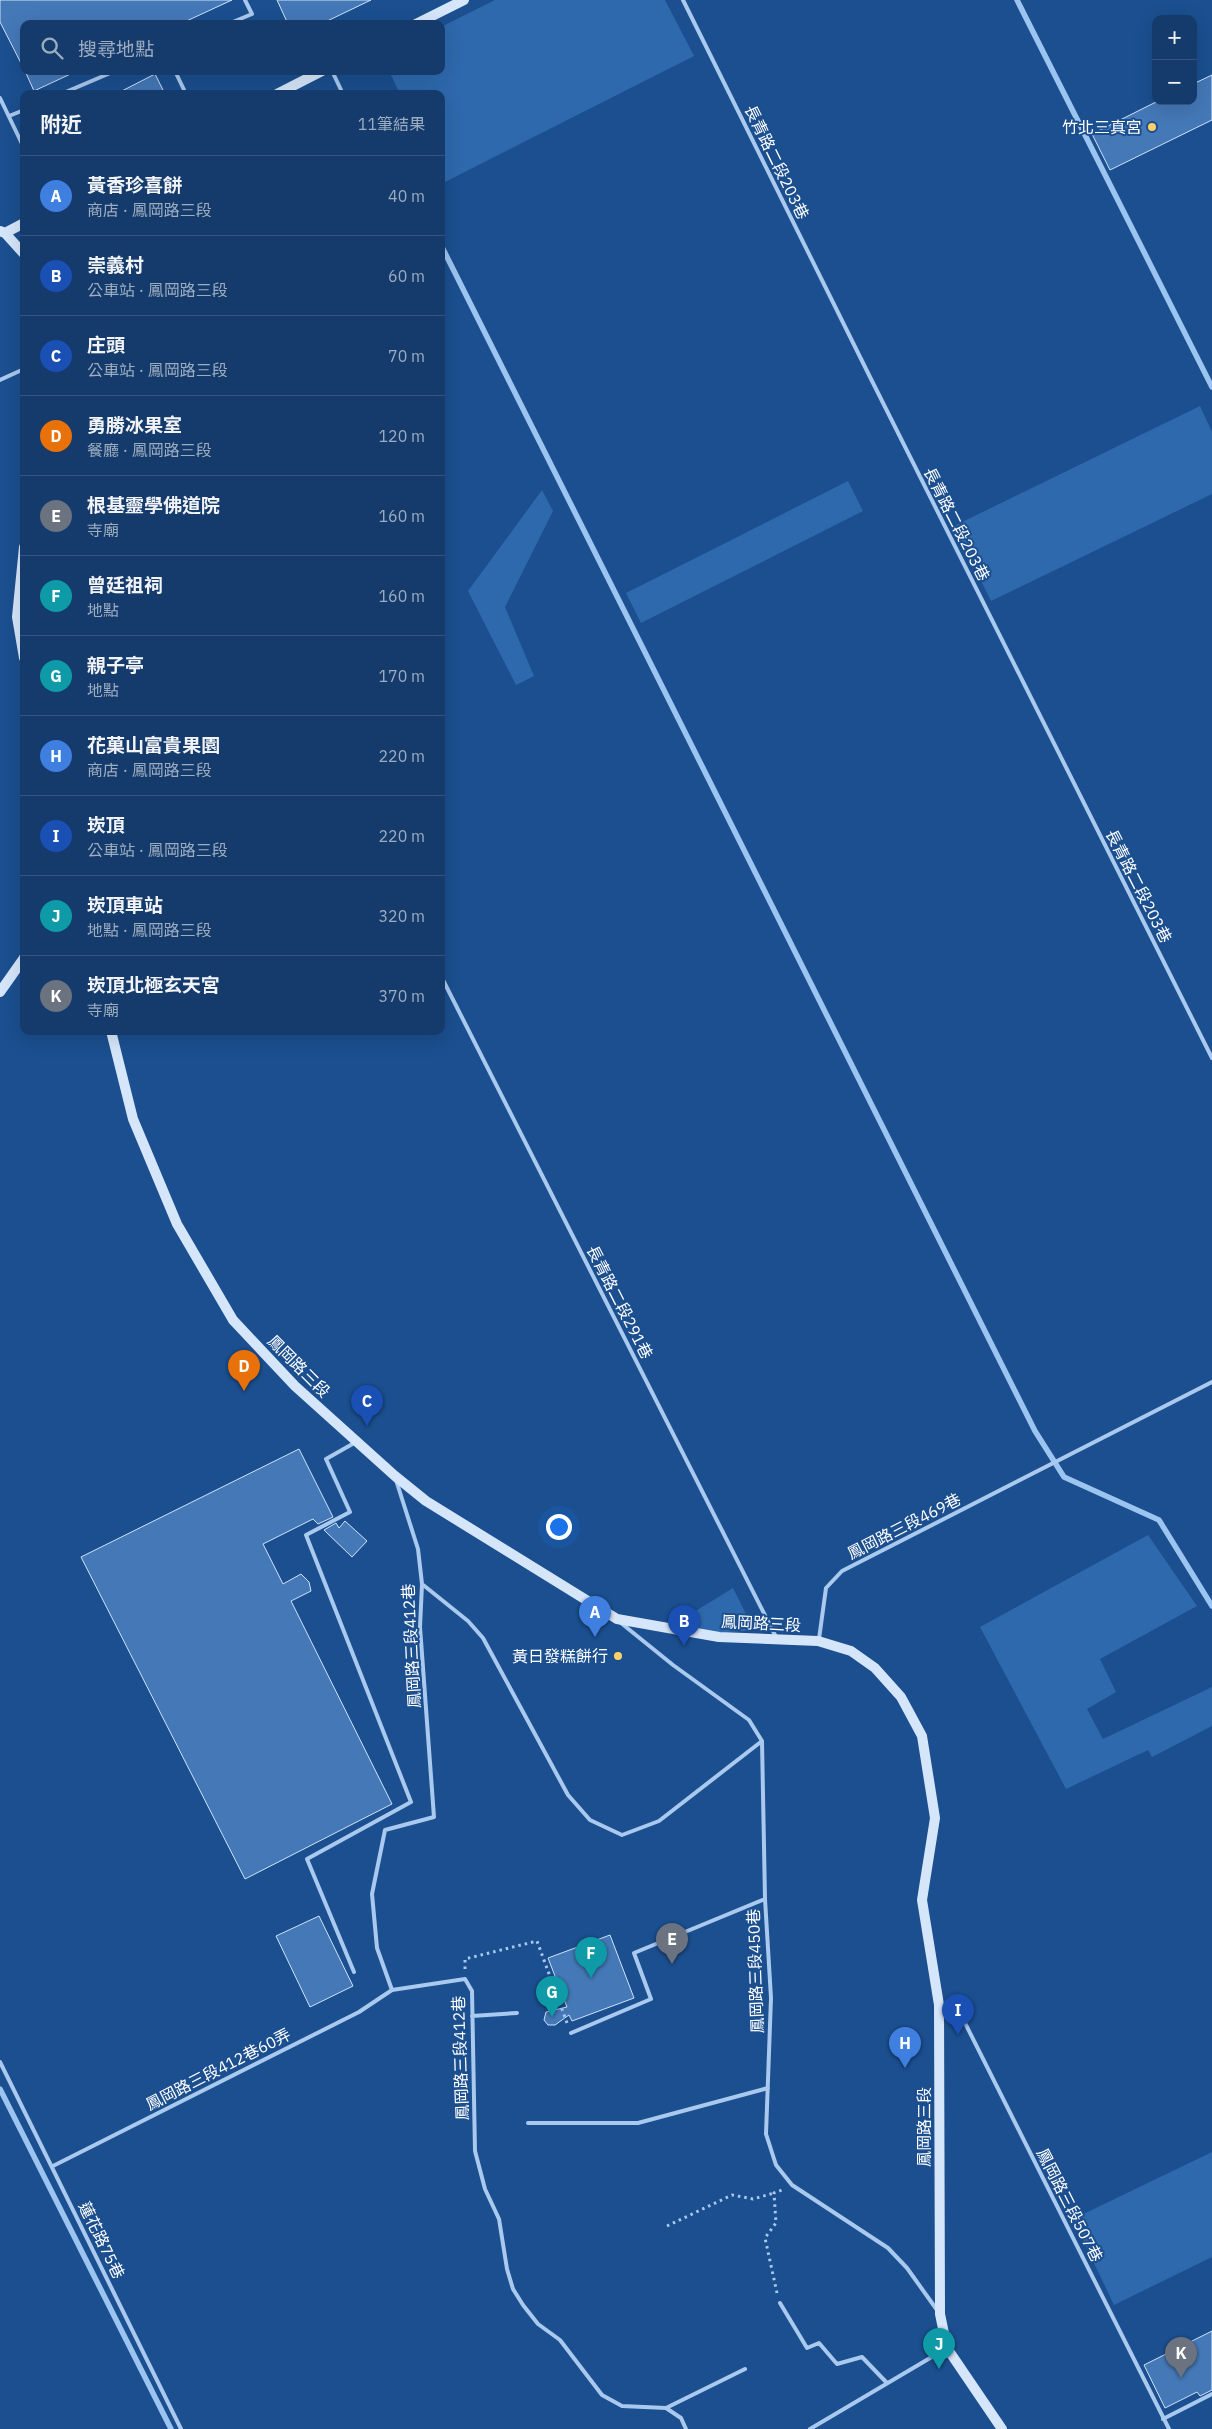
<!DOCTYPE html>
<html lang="zh-TW">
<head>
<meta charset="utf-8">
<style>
  :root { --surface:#143b6b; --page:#1d4271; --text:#f1f3f6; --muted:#9dadc1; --line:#33557e; --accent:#90b9f0 }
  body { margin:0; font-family:"IBM Plex Sans","Noto Sans TC",sans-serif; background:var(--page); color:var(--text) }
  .controls { position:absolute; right:15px; top:15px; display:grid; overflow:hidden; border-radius:10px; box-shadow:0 5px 20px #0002 }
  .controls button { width:45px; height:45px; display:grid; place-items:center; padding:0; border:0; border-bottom:1px solid var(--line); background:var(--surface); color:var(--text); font:25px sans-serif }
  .you { position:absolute; left:558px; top:1526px; width:18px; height:18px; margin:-12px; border:4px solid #fff; border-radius:50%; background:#1a73e8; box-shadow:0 0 0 8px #1a73e833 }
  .badge { display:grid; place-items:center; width:32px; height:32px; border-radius:50%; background:var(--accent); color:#fff; font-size:16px; font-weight:700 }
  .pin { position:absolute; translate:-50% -41px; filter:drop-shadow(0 1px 2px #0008) }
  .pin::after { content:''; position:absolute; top:26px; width:18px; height:15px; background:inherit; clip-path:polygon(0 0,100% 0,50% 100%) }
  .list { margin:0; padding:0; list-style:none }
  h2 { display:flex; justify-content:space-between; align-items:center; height:65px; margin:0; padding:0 20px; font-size:21px }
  h2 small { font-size:16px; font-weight:400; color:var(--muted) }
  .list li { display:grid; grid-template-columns:32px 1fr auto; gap:15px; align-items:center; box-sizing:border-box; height:80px; padding:0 20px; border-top:1px solid var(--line) }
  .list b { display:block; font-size:19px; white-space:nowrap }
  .list p { margin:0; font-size:16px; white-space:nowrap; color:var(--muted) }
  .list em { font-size:16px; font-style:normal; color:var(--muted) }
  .icon { flex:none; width:28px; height:28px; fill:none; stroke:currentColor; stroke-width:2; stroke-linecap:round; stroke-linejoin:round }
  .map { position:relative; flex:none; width:1212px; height:2429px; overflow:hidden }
  .search { position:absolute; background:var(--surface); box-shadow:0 5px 20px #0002; left:20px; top:20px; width:425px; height:55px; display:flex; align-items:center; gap:12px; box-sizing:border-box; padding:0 18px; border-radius:10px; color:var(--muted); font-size:19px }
  .panel { position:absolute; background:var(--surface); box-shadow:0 5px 20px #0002; left:20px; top:90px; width:425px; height:945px; border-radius:10px }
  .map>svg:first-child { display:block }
  .green { fill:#2e69ad }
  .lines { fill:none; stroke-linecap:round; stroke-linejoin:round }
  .stream { stroke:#9cc4f0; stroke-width:5.5 }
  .building { fill:#4478b7; stroke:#cfe3fa }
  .path { stroke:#a9c9ee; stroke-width:3; stroke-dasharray:2.5 4; stroke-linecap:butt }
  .lane { stroke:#a9c9ee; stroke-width:4 }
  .secondary { stroke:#d6e6fa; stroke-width:10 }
  .poi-dot { fill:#ffd166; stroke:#1b4f8f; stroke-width:2 }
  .labels { text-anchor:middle; stroke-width:4; stroke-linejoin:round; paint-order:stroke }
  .poi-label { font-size:16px; fill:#fff; stroke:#1b4f8f; text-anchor:end }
  .street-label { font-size:16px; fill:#fff; stroke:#1b4f8f }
</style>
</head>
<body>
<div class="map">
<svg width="1212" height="2429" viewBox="0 0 1212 2429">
  <rect width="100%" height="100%" fill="#1b4f8f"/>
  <!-- green -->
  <path class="green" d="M495 0H665L694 56 445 182 441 174V94H400L389 71H441V27Z
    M1200 406 1212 432V494L991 601 954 526Z
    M848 481 863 511 641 623 626 593Z
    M542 490 553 511 505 607 534 676 516 685 468 591Z
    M1148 1535 1197 1606 1100 1659 1116 1692 1087 1709 1103 1739 1212 1687V1726L1152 1757 1148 1750 1066 1789 980 1627Z
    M733 1588 754 1630 715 1633 676 1623Z
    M1212 2152V2257L1114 2305 1073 2219Z"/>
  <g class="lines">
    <!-- stream -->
    <path class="stream" d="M1017 0 1212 387
      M441 245 1035 1431 1064 1477 1159 1520 1212 1606
      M0 2089 171 2429"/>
  </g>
  <!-- building -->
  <path class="building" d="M0 0H232L180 24H24V69L0 22Z
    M277 0H371L321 24H288Z
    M25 71H77L34 91Z
    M155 74 165 94H116Z
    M1212 75V120L1110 170 1092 134 1158 101H1193V84Z
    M299 1449 333 1517 318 1524 313 1519 263 1544 283 1584 301 1574 309 1582 311 1591 291 1601 392 1804 245 1879 81 1557Z
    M345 1521 367 1541 352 1557 324 1530 336 1523 339 1528Z
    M319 1916 353 1986 310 2007 276 1936Z
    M610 1935 634 1998 572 2021 569 2015 555 2025H548L544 2020 546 2012 567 2007 548 1958Z
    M1212 2331V2390L1200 2396 1197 2392 1165 2408 1144 2365Z"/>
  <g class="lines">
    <!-- path -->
    <path class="path" d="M465 1969V1959L537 1941 567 2023
      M667 2226 732 2195 753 2199 774 2193
      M777 2293 765 2238 776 2223 774 2193 782 2190"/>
    <!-- lane -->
    <path class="lane" d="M683 0 871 379 1212 1058
      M228 24 252 14 245 0
      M175 71 186 94
      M332 71 343 94
      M61 94 115 71
      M0 98 24 148
      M9 116 24 110
      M0 380 24 369
      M441 976 776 1637
      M396 1480 418 1549 422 1584 420 1627 434 1817 385 1830 372 1894 377 1948 392 1990 465 1979 472 1991 475 2151 485 2189 499 2219 507 2269 513 2289 523 2305 538 2324 560 2340 602 2395 622 2406 666 2408 681 2418 686 2429
      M422 1584 468 1621 483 1638 568 1795 590 1820 622 1835 659 1821 762 1741
      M621 1623 673 1665 749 1720 762 1741 765 1899 771 1998 766 2134 776 2165 792 2185 888 2248 907 2268 937 2310
      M819 1639 826 1588 842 1571 1212 1382
      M354 1972 307 1859 411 1802 306 1535 350 1512 326 1459 356 1442
      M940 2006 958 2009 1169 2429
      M472 2016 517 2013
      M571 2033 651 1999 634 1953 765 1899
      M0 2062 181 2429
      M528 2123H638L768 2088
      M53 2166 359 2012 392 1990
      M780 2303 807 2348 819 2343 837 2364 862 2357 887 2383
      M666 2408 745 2369
      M1163 2419 1212 2394
      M810 2429 947 2348"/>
    <!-- secondary -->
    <path class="secondary" d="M416 24 464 0
      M277 94 322 71
      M0 231 5 233 24 254
      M5 233 24 223
      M24 547 17 617 24 658
      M0 992 24 958
      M111 1031 133 1119 177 1224 233 1320 295 1386 395 1476 426 1501 617 1619 719 1637 818 1641 851 1651 875 1668 901 1697 922 1736 935 1818 922 1900 939 2005 940 2314 947 2348 1002 2429"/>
  </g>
  <!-- markers -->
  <g class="poi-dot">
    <circle cx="1152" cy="127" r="5"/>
    <circle cx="618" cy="1656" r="5"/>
  </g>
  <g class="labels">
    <!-- poi labels -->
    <g class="poi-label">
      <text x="1142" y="133">竹北三真宮</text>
      <text x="608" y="1662">黃日發糕餅行</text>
    </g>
    <!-- street labels -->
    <g class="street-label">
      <text transform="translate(777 162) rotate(64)" y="6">長青路二段203巷</text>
      <text transform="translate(957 524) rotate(63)" y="6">長青路二段203巷</text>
      <text transform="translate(1139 886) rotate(63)" y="6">長青路二段203巷</text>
      <text transform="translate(620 1302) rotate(63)" y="6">長青路二段291巷</text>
      <text transform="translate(299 1366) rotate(45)" y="6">鳳岡路三段</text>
      <text transform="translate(904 1526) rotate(-27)" y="6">鳳岡路三段469巷</text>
      <text transform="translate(761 1623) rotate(3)" y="6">鳳岡路三段</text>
      <text transform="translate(411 1646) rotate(-93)" y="6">鳳岡路三段412巷</text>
      <text transform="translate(755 1971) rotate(-92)" y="6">鳳岡路三段450巷</text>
      <text transform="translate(460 2058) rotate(-92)" y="6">鳳岡路三段412巷</text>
      <text transform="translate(218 2069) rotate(-27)" y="6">鳳岡路三段412巷60弄</text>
      <text transform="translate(924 2127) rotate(-90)" y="6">鳳岡路三段</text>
      <text transform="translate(1070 2205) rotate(63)" y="6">鳳岡路三段507巷</text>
      <text transform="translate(102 2240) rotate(64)" y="6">蓮花路75巷</text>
    </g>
  </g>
</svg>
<div class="controls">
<button>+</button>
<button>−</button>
</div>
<div class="you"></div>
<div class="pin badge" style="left:595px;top:1637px;background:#3f7fe0">A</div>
<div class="pin badge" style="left:684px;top:1646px;background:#1a4fb4">B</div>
<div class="pin badge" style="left:367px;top:1426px;background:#1a4fb4">C</div>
<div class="pin badge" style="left:244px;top:1391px;background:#e8710a">D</div>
<div class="pin badge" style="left:672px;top:1964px;background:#6b7280">E</div>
<div class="pin badge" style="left:591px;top:1978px;background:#0f9aa8">F</div>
<div class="pin badge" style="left:552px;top:2017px;background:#0f9aa8">G</div>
<div class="pin badge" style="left:905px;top:2068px;background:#3f7fe0">H</div>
<div class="pin badge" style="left:958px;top:2035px;background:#1a4fb4">I</div>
<div class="pin badge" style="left:939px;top:2369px;background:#0f9aa8">J</div>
<div class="pin badge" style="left:1181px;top:2378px;background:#6b7280">K</div>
<div class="search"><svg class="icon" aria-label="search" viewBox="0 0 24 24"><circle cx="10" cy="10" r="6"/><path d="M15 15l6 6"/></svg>搜尋地點</div>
<section class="panel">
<h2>附近<small>11筆結果</small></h2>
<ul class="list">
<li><span class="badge" style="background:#3f7fe0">A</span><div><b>黃香珍喜餅</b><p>商店 · 鳳岡路三段</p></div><em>40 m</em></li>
<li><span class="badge" style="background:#1a4fb4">B</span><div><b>崇義村</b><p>公車站 · 鳳岡路三段</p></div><em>60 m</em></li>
<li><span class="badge" style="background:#1a4fb4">C</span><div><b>庄頭</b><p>公車站 · 鳳岡路三段</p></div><em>70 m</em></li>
<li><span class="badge" style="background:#e8710a">D</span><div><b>勇勝冰果室</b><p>餐廳 · 鳳岡路三段</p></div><em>120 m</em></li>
<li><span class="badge" style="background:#6b7280">E</span><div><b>根基靈學佛道院</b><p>寺廟</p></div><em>160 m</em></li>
<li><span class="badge" style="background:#0f9aa8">F</span><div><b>曾廷祖祠</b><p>地點</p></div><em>160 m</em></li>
<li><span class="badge" style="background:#0f9aa8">G</span><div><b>親子亭</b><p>地點</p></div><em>170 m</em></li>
<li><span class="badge" style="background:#3f7fe0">H</span><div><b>花菓山富貴果園</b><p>商店 · 鳳岡路三段</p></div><em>220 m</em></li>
<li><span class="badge" style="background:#1a4fb4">I</span><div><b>崁頂</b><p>公車站 · 鳳岡路三段</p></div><em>220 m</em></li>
<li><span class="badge" style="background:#0f9aa8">J</span><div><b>崁頂車站</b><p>地點 · 鳳岡路三段</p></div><em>320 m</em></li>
<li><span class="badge" style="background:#6b7280">K</span><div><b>崁頂北極玄天宮</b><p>寺廟</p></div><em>370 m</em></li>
</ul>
</section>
</div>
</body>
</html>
